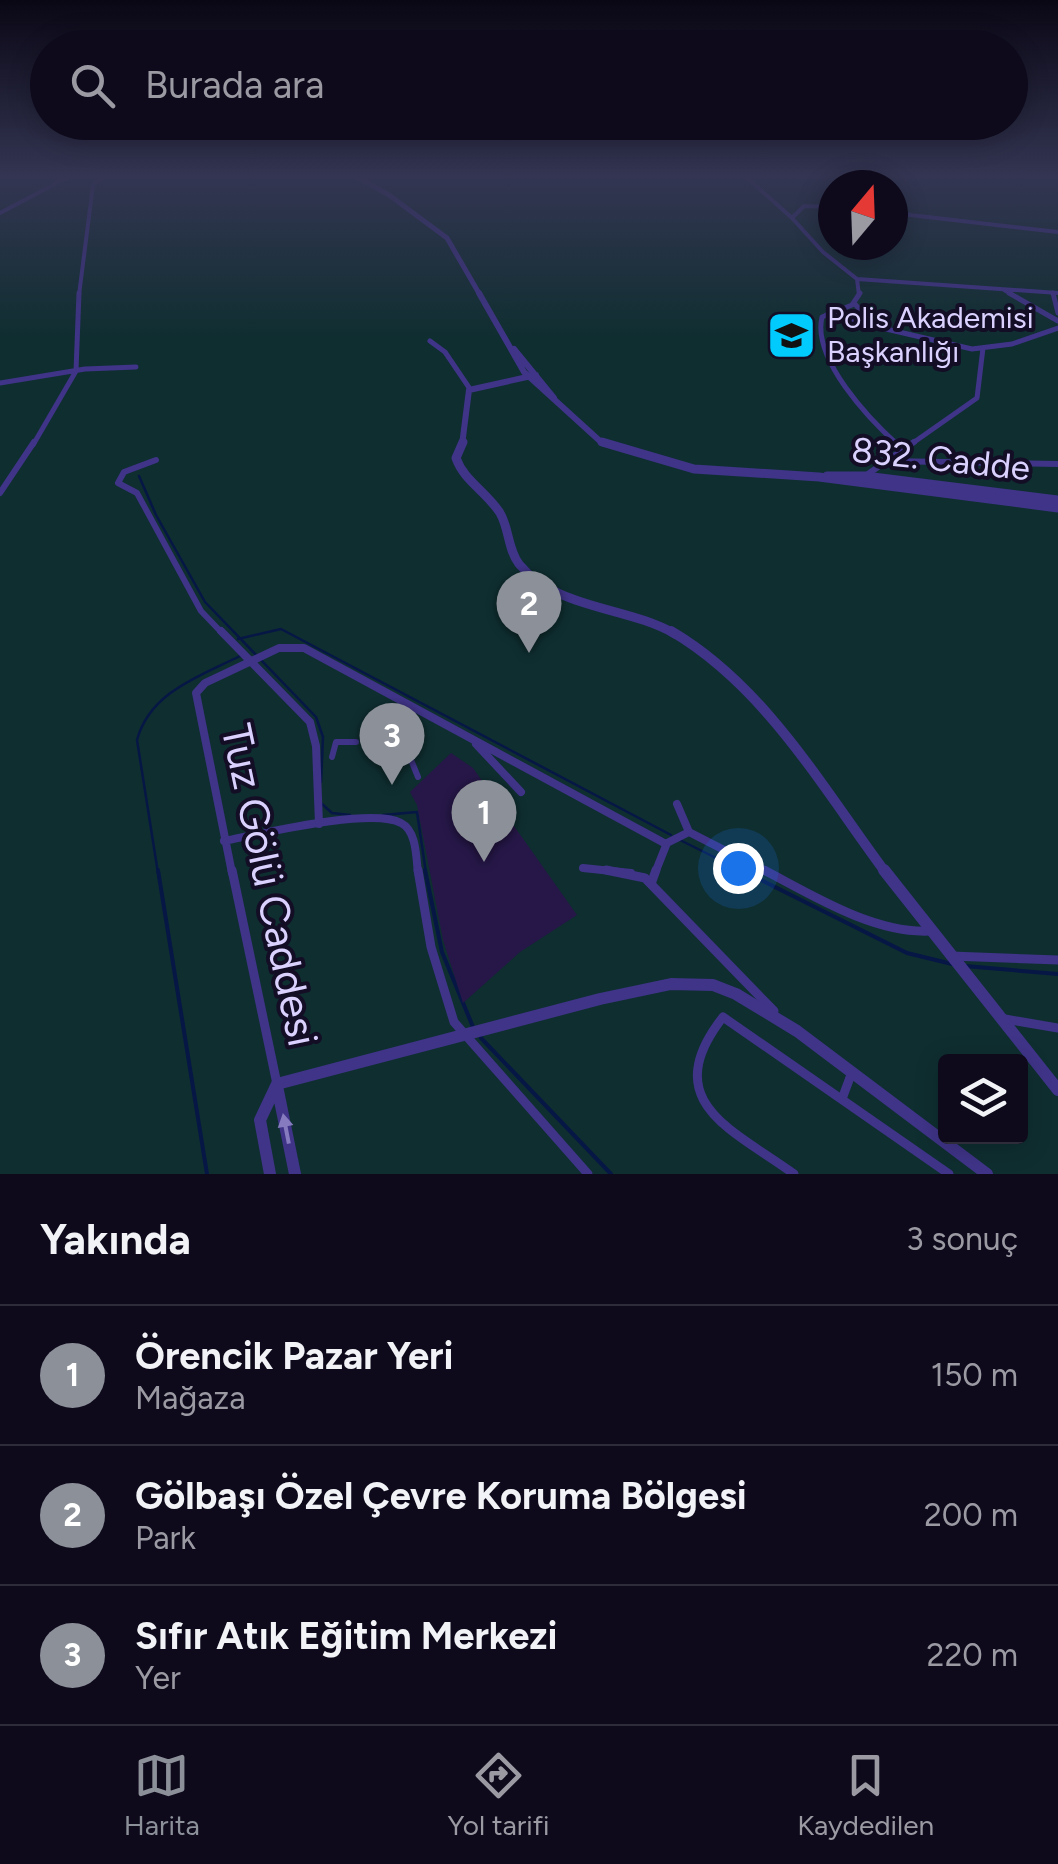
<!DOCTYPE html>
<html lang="tr">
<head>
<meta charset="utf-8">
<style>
  :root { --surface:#0e0a1c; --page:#1c1829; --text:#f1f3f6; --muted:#9b9aa3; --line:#2e2b3b; --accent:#8c9099 }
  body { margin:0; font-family:Figtree,sans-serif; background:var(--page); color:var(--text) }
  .controls { position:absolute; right:30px; bottom:30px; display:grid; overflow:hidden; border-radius:10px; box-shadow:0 5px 25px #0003 }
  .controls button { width:90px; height:90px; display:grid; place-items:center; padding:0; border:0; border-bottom:2px solid var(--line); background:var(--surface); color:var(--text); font:50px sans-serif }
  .compass { position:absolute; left:818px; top:170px; width:90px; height:90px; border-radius:50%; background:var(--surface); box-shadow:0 5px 25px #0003; rotate:19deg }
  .you { position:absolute; left:738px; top:868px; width:35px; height:35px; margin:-25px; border:8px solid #fff; border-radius:50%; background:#1a73e8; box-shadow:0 0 0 15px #1a73e833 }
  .badge { display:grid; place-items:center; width:65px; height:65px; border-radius:50%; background:var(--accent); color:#fff; font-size:32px; font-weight:700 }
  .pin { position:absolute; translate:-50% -82px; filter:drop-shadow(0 2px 5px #0008) }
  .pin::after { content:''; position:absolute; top:52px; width:35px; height:30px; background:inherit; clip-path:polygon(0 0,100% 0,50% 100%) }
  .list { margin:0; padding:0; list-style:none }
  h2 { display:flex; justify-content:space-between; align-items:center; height:130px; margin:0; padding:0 40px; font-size:42px }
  h2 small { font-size:32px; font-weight:400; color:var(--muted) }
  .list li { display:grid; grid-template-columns:65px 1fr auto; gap:30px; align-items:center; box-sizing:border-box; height:140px; padding:0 40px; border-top:2px solid var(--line) }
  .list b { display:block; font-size:38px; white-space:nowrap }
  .list p { margin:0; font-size:32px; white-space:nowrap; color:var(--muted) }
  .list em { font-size:32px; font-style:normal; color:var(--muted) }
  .icon { flex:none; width:55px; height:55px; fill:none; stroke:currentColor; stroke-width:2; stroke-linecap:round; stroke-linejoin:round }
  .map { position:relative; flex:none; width:1058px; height:1174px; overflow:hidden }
  .search { position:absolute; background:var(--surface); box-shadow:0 5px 25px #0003; left:30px; right:30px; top:30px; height:110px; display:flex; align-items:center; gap:25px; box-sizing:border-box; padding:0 35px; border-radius:55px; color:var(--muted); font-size:38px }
  .sheet { height:550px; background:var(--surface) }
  nav { display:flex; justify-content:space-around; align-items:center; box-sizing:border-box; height:140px; border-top:2px solid var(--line); background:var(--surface); font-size:28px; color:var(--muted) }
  nav a { display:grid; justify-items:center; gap:5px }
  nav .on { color:var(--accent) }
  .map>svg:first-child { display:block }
  .green { fill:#0f2e30; fill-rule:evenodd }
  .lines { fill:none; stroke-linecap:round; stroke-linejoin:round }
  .stream-far1 { stroke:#061746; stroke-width:2.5 }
  .stream { stroke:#061746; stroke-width:4 }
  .building { fill:#261748 }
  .pedestrian { stroke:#3f3488; stroke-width:6 }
  .minor-far4 { stroke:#3f3488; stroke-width:4 }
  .minor-far3 { stroke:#3f3488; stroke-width:5 }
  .minor-far2 { stroke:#3f3488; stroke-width:6 }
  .minor-far1 { stroke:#3f3488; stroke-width:8 }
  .minor { stroke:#3f3488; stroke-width:9 }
  .tertiary-far4 { stroke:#3f3488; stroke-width:5 }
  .tertiary-far3 { stroke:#3f3488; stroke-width:6 }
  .tertiary-far2 { stroke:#3f3488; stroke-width:9 }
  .tertiary-far1 { stroke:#3f3488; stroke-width:10 }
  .tertiary { stroke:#3f3488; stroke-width:12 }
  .oneway { fill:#857bbe }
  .labels { text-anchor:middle; stroke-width:8; stroke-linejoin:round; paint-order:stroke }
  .far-poi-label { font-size:30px; fill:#dbd1ff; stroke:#130d26; text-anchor:start }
  .street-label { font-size:35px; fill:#dbd1ff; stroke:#130d26 }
  .near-street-label { font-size:42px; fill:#dbd1ff; stroke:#130d26 }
</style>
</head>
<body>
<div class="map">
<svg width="1058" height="1174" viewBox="0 0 1058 1174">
  <rect width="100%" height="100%" fill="#130d26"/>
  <!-- green -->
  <path class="green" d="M0 176H1058V1174H0ZM833 185H893V245H833ZM946 1062H1020V1136H946Z"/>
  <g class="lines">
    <!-- stream-far1 -->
    <path class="stream-far1" d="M139 476 156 515 205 602 316 717 323 737 321 782
      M238 639 281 629 671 835
      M322 804 332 813 350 815
      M383 815 417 812 426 873
      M678 839 746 873
      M158 873 137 740C150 692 200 676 240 656"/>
    <!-- stream -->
    <path class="stream" d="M158 870 207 1174
      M425 870 442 952 473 1027
      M741 870 907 953 952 964
      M965 966 1058 974
      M481 1038 611 1174"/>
  </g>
  <!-- building -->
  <path class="building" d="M451 753 473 768 577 915 520 952 463 1003 443 940 417 805 410 792Z"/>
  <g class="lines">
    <!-- pedestrian -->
    <path class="pedestrian" d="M332 757 336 742H356
      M374 757 409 755 418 777"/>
    <!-- minor-far4 -->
    <path class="minor-far4" d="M745 176 792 218
      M833 207 804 206 792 218 823 252 857 279 1058 293
      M0 213 70 176
      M893 213 1058 232
      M857 279 859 295
      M1004 290 1013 295
      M79 295 93 185 104 176"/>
    <!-- minor-far3 -->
    <path class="minor-far3" d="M860 293 852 305 822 317C812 359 869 419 898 445
      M1009 293 1058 321
      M1053 293 1058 313
      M854 303 870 321
      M826 315 972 349 1012 344 1058 328
      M430 341 445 352 470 389
      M0 383 85 369 136 367
      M33 445 76 371 79 293
      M910 445 977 398 983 348"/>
    <!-- minor-far2 -->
    <path class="minor-far2" d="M896 442 902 448
      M156 460 124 472 118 483 137 493 201 611 223 634
      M884 461 1058 464
      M865 476 914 442
      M0 493 34 442"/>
    <!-- minor-far1 -->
    <path class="minor-far1" d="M221 631 310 722 316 746 319 824
      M476 744 521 792
      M677 804 689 832
      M224 841C260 834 372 807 401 823 417 831 416 858 418 873
      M583 868 631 873
      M232 873 196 693 205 683 279 648H304L666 844
      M655 873 667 843 689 832 769 873"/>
    <!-- minor -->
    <path class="minor" d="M232 870 277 1084
      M418 870 431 947 454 1022 588 1174
      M606 870 645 878 774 1011
      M764 870C812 895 874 934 930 931
      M651 884 656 870
      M951 956 1058 960
      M1005 1019 1058 1028
      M842 1099 852 1072
      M794 1174C732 1129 657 1102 723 1017L949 1174"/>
    <!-- tertiary-far4 -->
    <path class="tertiary-far4" d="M355 176 389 195 447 238 480 295"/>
    <!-- tertiary-far3 -->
    <path class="tertiary-far3" d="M479 293 524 372 601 442 610 445
      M514 349 554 398
      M462 445 469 390 536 375"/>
    <!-- tertiary-far2 -->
    <path class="tertiary-far2" d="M463 442 456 458C464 481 487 492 500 513 509 528 508 550 519 564 557 610 627 606 675 634
      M602 442 694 469 819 477 1058 508
      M827 476H865L1058 500"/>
    <!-- tertiary-far1 -->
    <path class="tertiary-far1" d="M671 631C765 686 822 787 886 873"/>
    <!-- tertiary -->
    <path class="tertiary" d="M884 870 1058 1090
      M277 1084 600 999 671 984 713 985 736 994 797 1031 987 1174
      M277 1086 295 1174
      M270 1174 260 1120 277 1084"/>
  </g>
  <!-- one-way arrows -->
  <defs><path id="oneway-solid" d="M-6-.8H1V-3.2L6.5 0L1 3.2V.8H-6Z" transform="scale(2.5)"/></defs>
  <use class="oneway" href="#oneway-solid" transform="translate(286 1129) rotate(-101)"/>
  <!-- sky -->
  <linearGradient id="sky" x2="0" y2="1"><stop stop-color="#0a0715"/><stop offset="0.52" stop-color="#333552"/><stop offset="1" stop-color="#333552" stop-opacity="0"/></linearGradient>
  <rect width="1058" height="340" fill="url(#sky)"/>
  <!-- icons -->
  <defs>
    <symbol id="university-square" viewBox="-11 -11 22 22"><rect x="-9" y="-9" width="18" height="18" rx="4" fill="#00cbfc" stroke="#130d26"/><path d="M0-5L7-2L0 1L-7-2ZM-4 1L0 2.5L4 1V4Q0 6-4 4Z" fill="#111"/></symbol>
  </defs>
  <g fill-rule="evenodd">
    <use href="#university-square" x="764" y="308" width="55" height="55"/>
  </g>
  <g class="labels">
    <!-- far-poi labels -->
    <g class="far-poi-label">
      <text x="827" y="328">Polis Akademisi<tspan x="827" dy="34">Başkanlığı</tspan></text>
    </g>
    <!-- street labels -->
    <g class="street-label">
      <text transform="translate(941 459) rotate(6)" y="12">832. Cadde</text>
    </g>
    <!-- near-street labels -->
    <g class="near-street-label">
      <text transform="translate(270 885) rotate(78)" y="15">Tuz Gölü Caddesi</text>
    </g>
  </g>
</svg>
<div class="controls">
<button><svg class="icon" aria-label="layers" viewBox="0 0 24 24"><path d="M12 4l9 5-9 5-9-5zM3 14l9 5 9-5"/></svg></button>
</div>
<svg class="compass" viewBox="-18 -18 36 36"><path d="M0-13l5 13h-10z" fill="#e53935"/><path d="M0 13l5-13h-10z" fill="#9b9aa3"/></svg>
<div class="you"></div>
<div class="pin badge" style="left:484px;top:862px">1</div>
<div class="pin badge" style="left:529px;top:653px">2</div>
<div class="pin badge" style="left:392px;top:785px">3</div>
<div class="search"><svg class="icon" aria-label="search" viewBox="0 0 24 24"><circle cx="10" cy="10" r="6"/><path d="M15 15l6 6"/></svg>Burada ara</div>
</div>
<section class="sheet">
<h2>Yakında<small>3 sonuç</small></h2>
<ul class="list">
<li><span class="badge">1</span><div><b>Örencik Pazar Yeri</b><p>Mağaza</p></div><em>150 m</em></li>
<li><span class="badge">2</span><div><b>Gölbaşı Özel Çevre Koruma Bölgesi</b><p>Park</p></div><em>200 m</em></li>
<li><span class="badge">3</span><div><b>Sıfır Atık Eğitim Merkezi</b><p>Yer</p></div><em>220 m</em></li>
</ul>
</section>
<nav>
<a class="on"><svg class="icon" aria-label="map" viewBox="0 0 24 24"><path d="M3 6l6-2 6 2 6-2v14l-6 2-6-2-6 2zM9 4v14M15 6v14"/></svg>Harita</a>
<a><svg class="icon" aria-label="directions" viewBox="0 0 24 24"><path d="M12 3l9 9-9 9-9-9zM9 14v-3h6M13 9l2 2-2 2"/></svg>Yol tarifi</a>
<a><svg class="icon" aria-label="saved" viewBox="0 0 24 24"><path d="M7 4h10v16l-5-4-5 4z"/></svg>Kaydedilen</a>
</nav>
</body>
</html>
